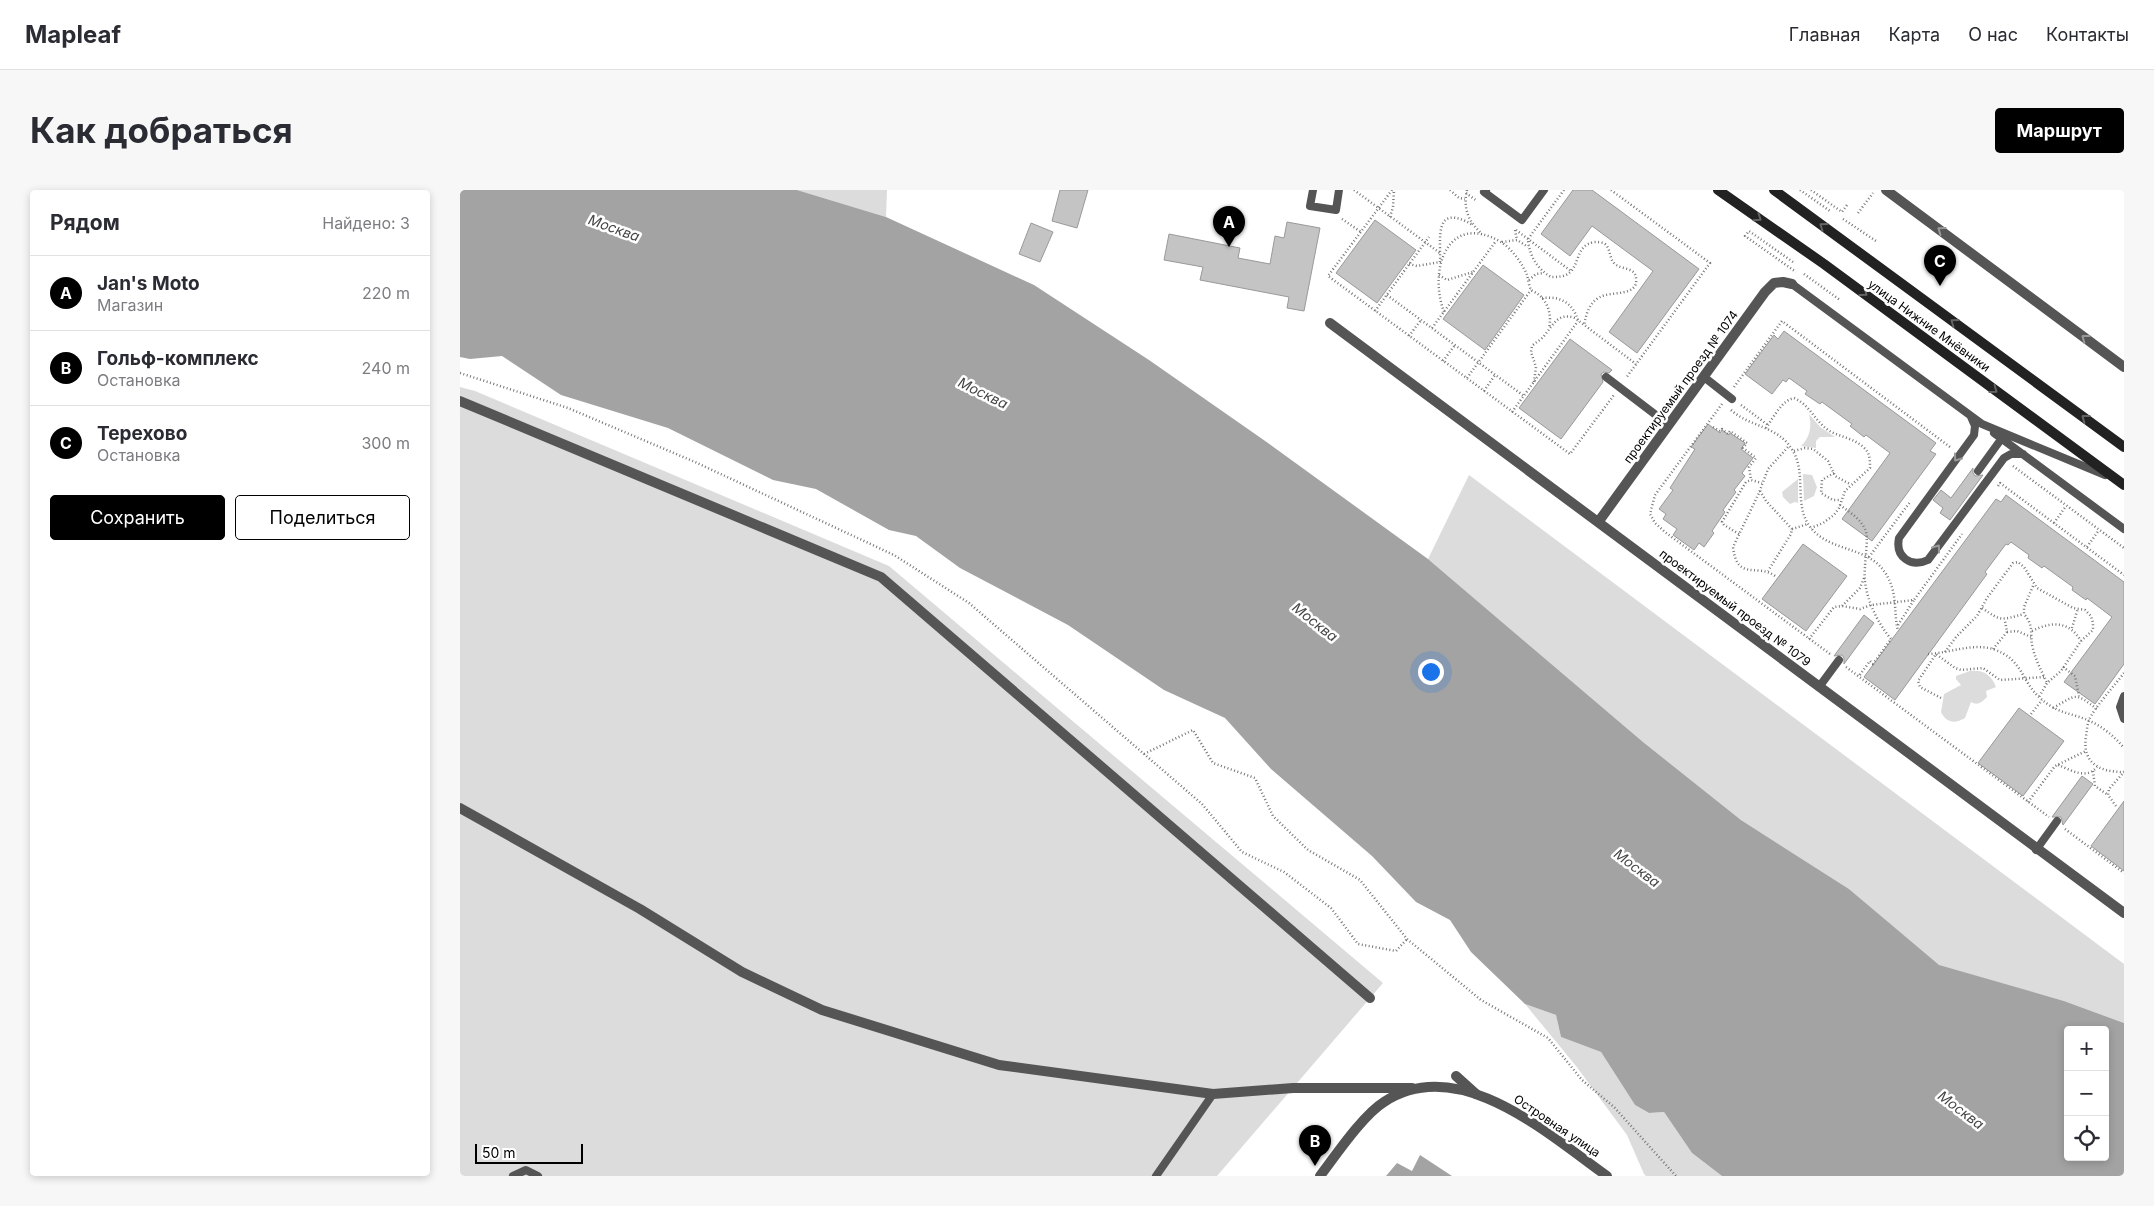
<!DOCTYPE html>
<html lang="ru">
<head>
<meta charset="utf-8">
<style>
  :root { --surface:#fff; --page:#f7f7f7; --text:#2b2b33; --muted:#7c7c81; --line:#e1e1e2; --accent:#000 }
  body { margin:0; font-family:Inter,sans-serif; background:var(--page); color:var(--text) }
  .controls { position:absolute; right:15px; bottom:15px; display:grid; overflow:hidden; border-radius:5px; box-shadow:0 2px 8px #0003 }
  .controls button { width:45px; height:45px; display:grid; place-items:center; padding:0; border:0; border-bottom:1px solid var(--line); background:var(--surface); color:var(--text); font:25px sans-serif }
  .scale { position:absolute; left:15px; bottom:12px; width:108px; box-sizing:border-box; padding-left:5px; border:2px solid #000; border-top:0; font-size:14px; line-height:18px; white-space:nowrap; color:#000; -webkit-text-stroke:4px #fff; paint-order:stroke }
  .you { position:absolute; left:970px; top:481px; width:18px; height:18px; margin:-12px; border:4px solid #fff; border-radius:50%; background:#1a73e8; box-shadow:0 0 0 8px #1a73e833 }
  .badge { display:grid; place-items:center; width:32px; height:32px; border-radius:50%; background:var(--accent); color:#fff; font-size:16px; font-weight:700 }
  .pin { position:absolute; translate:-50% -41px; filter:drop-shadow(0 1px 2px #0008) }
  .pin::after { content:''; position:absolute; top:26px; width:18px; height:15px; background:inherit; clip-path:polygon(0 0,100% 0,50% 100%) }
  .list { margin:0; padding:0; list-style:none }
  h2 { display:flex; justify-content:space-between; align-items:center; height:65px; margin:0; padding:0 20px; font-size:21px }
  h2 small { font-size:16px; font-weight:400; color:var(--muted) }
  .list li { display:grid; grid-template-columns:32px 1fr auto; gap:15px; align-items:center; box-sizing:border-box; height:75px; padding:0 20px; border-top:1px solid var(--line) }
  .list b { display:block; font-size:19px; white-space:nowrap }
  .list p { margin:0; font-size:16px; white-space:nowrap; color:var(--muted) }
  .list em { font-size:16px; font-style:normal; color:var(--muted) }
  .actions { display:flex; gap:10px; padding:15px 20px }
  .actions a { flex:1; padding:11px 0; border:1px solid var(--accent); border-radius:5px; text-align:center; font-size:18px; color:var(--accent) }
  .actions .main { background:var(--accent); color:#fff }
  .icon { flex:none; width:28px; height:28px; fill:none; stroke:currentColor; stroke-width:2; stroke-linecap:round; stroke-linejoin:round }
  .map { position:relative; flex:none; width:1664px; height:986px; overflow:hidden; border-radius:5px }
  header { display:flex; align-items:center; gap:30px; box-sizing:border-box; height:70px; padding:0 25px; background:var(--surface); border-bottom:1px solid var(--line) }
  header strong { font-size:24px }
  nav { display:flex; gap:28px; margin-inline-start:auto; font-size:18px }
  .intro { display:flex; align-items:center; justify-content:space-between; box-sizing:border-box; height:120px; padding:0 30px }
  h1 { margin:0; font-size:35px }
  .button { padding:12px 22px; border-radius:5px; background:var(--accent); color:#fff; font-size:18px; font-weight:700 }
  main { display:flex; gap:30px; padding:0 30px }
  aside { flex:1; background:var(--surface); border-radius:5px; box-shadow:0 2px 8px #0003 }
  .map>svg:first-child { display:block }
  .green { fill:#dcdcdc }
  .water { fill:#a3a3a3; fill-rule:evenodd }
  .building { fill:#c4c4c4; stroke:#999 }
  .lines { fill:none; stroke-linecap:round; stroke-linejoin:round }
  .path { stroke:#777; stroke-width:2.5; stroke-dasharray:1 2.5; stroke-linecap:butt }
  .service { stroke:#555; stroke-width:8 }
  .minor { stroke:#555; stroke-width:10 }
  .tertiary { stroke:#555; stroke-width:10 }
  .secondary { stroke:#222; stroke-width:10 }
  .oneway { stroke:#646464 }
  .oneway2 { stroke:#999 }
  .labels { text-anchor:middle; stroke-width:5; stroke-linejoin:round; paint-order:stroke }
  .street-label { font-size:12px; fill:#000; stroke:#fff }
  .water-label { font-size:14px; font-style:italic; fill:#444; stroke:#fff }
</style>
</head>
<body>
<header>
<strong>Mapleaf</strong>
<nav><a>Главная</a><a>Карта</a><a>О нас</a><a>Контакты</a></nav>
</header>
<div class="intro"><h1>Как добраться</h1><a class="button">Маршрут</a></div>
<main>
<aside>
<h2>Рядом<small>Найдено: 3</small></h2>
<ul class="list">
<li><span class="badge">A</span><div><b>Jan's Moto</b><p>Магазин</p></div><em>220 m</em></li>
<li><span class="badge">B</span><div><b>Гольф-комплекс</b><p>Остановка</p></div><em>240 m</em></li>
<li><span class="badge">C</span><div><b>Терехово</b><p>Остановка</p></div><em>300 m</em></li>
</ul>
<div class="actions"><a class="main">Сохранить</a><a>Поделиться</a></div>
</aside>
<div class="map">
<svg width="1664" height="986" viewBox="0 0 1664 986">
  <rect width="100%" height="100%" fill="#fff"/>
  <!-- green -->
  <path class="green" d="M337 0H427L426 27Z
    M0 197 15 201 429 376 923 793 757 986H0Z
    M1349 224 1360 237 1375 247H1360L1356 251V258L1341 256C1350 247 1352 237 1349 224Z
    M1343 284 1352 285 1357 297 1354 306 1344 311Z
    M1009 285 1664 774V833L1604 811 1479 776 1389 699 1281 630 1183 552 968 369Z
    M1338 289V313L1335 312 1330 314 1323 307 1322 302Z
    M1510 481C1523 480 1531 484 1536 497L1526 501 1527 507C1522 512 1518 516 1511 512L1505 528C1495 534 1486 533 1481 522L1484 504 1501 495 1496 489V486Z
    M1065 814 1096 825 1101 847 1141 862 1175 915 1189 923 1204 922 1232 963 1262 986H1186L1184 984 1167 945 1116 876Z"/>
  <!-- water -->
  <path class="water" d="M0 0H337L426 27 574 95 689 170 808 253 968 369 1183 552 1281 630 1389 699 1479 775 1604 811 1664 833V986H1262L1232 963 1204 922 1189 923 1175 915 1141 862 1101 847 1096 825 1065 814 1011 762 990 730 956 712 912 666 811 579 765 528 704 500 608 435 500 378 456 346 429 340 356 299 313 290 208 238 101 205 42 166 10 169 0 167ZM1608 840H1645V967H1608Z
    M960 965 992 986H926L937 973 952 981Z"/>
  <!-- building -->
  <path class="building" d="M600 0H628L617 38 592 31Z
    M1113 0H1132L1239 79 1177 163 1149 142 1193 81 1132 36 1110 66 1081 44Z
    M915 30 956 60 917 113 876 83Z
    M827 32 860 38 844 121 827 118 829 107 740 90 743 77 704 70 709 44 780 58 778 68 810 74 815 46 824 48Z
    M571 33 593 42 580 72 559 64Z
    M1023 75 1064 105 1025 160 983 129Z
    M1324 141 1476 253 1470 261 1476 264 1412 351 1382 329 1430 263 1406 245 1404 247 1390 236 1392 234 1362 212 1360 214 1345 204 1347 201 1329 188 1326 192 1323 190 1312 204 1285 184 1314 145 1318 149Z
    M1110 149 1152 180 1149 183 1144 182 1141 184 1143 192 1101 249 1059 218Z
    M1248 234 1260 243 1262 240 1269 245 1270 243 1285 253 1281 259 1293 268 1282 283 1285 286 1274 300 1276 302 1263 320 1265 322 1252 341 1254 343 1244 357 1239 353 1234 360 1213 345 1217 339 1203 329 1206 324 1199 319 1213 300 1210 298 1235 259 1231 257Z
    M1513 278V283L1515 286 1523 285 1490 330 1480 323 1483 318 1473 310 1481 300 1491 308Z
    M1546 305 1664 392V474L1635 514 1604 492 1652 427 1627 408 1626 410 1612 400 1613 397 1584 376 1582 378 1568 368 1569 365 1551 352 1548 355 1546 354 1525 382 1527 384 1435 510 1404 487 1536 309 1541 312Z
    M1343 354 1387 386 1346 441 1302 409Z
    M1404 425 1414 433 1384 474V468L1382 465 1374 466Z
    M1559 518 1604 551 1563 606 1518 573Z
    M1622 586 1633 594 1603 635 1601 627H1592Z
    M1664 611V681L1631 656Z"/>
  <g class="lines">
    <!-- path -->
    <path class="path" d="M894 0 980 63
      M932 0 868 86 1110 264 1154 205
      M990 0 999 8 1005 9
      M1007 0C1003 18 1008 31 1021 43
      M1104 0 1068 49C1069 65 1077 79 1091 87 1098 87 1107 87 1112 80 1120 69 1117 56 1134 52 1138 52 1142 52 1145 54 1151 59 1149 69 1155 74 1162 80 1175 77 1176 88 1179 107 1150 101 1140 107 1129 113 1126 124 1124 136
      M1151 0 1250 73 1166 188
      M1340 0 1370 21
      M1351 0 1382 22 1387 15
      M1006 3 1017 11
      M1398 23 1413 3
      M930 27 933 17 934 0
      M882 29 901 42
      M1383 29 1416 51
      M1055 40 1057 50
      M1056 40 1111 81
      M1042 52 1057 50 1068 57
      M1333 72 1289 41 1285 46 1336 82
      M949 74 957 76 980 72C981 48 973 12 1013 35
      M1344 84 1380 110
      M979 85 987 90 1013 82
      M1069 90 1076 84 1084 83
      M927 105 1064 206
      M1082 108C1100 106 1112 112 1118 130
      M915 121 969 47
      M984 122C968 79 988 21 1041 52 1052 59 1062 73 1067 85 1068 89 1069 96 1071 100 1072 101 1077 103 1078 104 1088 112 1092 125 1089 138
      M972 138 1036 51
      M949 146 961 130
      M983 171 995 155
      M0 183 108 218 235 272 434 365 509 413 742 614 782 662 824 682 871 718 898 754 936 761 947 749
      M1007 188 1071 100
      M1074 192 1076 177 1071 162 1072 156C1076 152 1081 150 1084 146 1093 135 1098 122 1115 128L1176 174
      M1274 197 1322 131 1490 257 1489 259
      M1024 201 1035 185
      M1262 214 1195 305 1190 324 1195 333 1205 342 1370 464
      M1281 215 1308 235
      M1271 220C1291 238 1318 235 1333 261 1347 285 1333 316 1351 338 1373 365 1415 354 1430 392 1437 408 1434 426 1438 441
      M1052 222 1118 131
      M1253 237 1260 241 1262 239 1268 244 1270 241 1287 253 1283 258 1296 268 1289 277 1291 290
      M1306 238C1314 227 1321 211 1334 208 1350 215 1354 230 1368 240 1379 247 1394 248 1403 257 1410 262 1410 270 1410 278L1385 301 1379 318 1374 325 1363 333 1351 338
      M1334 261 1345 258 1353 259 1368 271 1375 286 1390 294
      M1553 276 1664 358
      M1374 283 1362 290 1361 303 1373 310H1381
      M1538 296 1540 293 1664 385
      M1300 301 1306 311 1332 339 1331 344 1308 381
      M1380 315C1389 322 1400 328 1405 339 1409 347 1405 368 1405 377 1402 402 1416 431 1431 449L1413 474 1410 471 1399 486
      M1594 333 1606 316
      M1332 339 1348 334
      M1279 344 1264 335 1262 332 1286 292 1291 290 1302 293
      M1627 357 1639 340
      M1409 367 1450 312
      M1315 386C1298 373 1277 392 1273 357L1299 303 1308 279 1329 256
      M1573 396 1564 417V424C1575 437 1569 444 1573 459 1576 471 1582 482 1587 493
      M1382 416 1400 398 1404 388
      M1522 418C1542 432 1541 430 1564 424
      M1438 435 1454 410
      M1612 438 1618 418
      M1572 441C1592 431 1609 431 1621 451
      M1547 442 1557 441 1571 447
      M1349 449 1374 417 1382 416 1400 419 1411 415 1454 410 1502 344
      M1533 459 1547 442 1545 431
      M1485 462 1496 447 1517 426 1527 408 1553 373 1558 372 1564 377 1577 398 1613 418 1625 420 1631 426 1633 433V440L1621 451 1601 481 1587 493 1579 507
      M1468 464C1490 463 1511 453 1533 459 1563 469 1561 491 1580 508 1599 525 1611 522 1632 532 1644 538 1655 547 1664 558
      M1386 477 1589 627
      M1603 477 1615 486 1619 506
      M1664 483C1655 495 1634 518 1629 530 1627 535 1627 541 1626 546 1622 573 1639 582 1664 582
      M1481 508 1460 497 1458 491 1476 464 1495 478 1501 480 1523 478 1540 490 1584 487
      M1593 518C1618 504 1614 502 1637 519
      M1571 524 1582 510
      M684 564 733 540 753 573 795 588 813 626 848 660 900 690 947 749 1021 810 1088 848 1122 890 1154 917 1216 986
      M1598 575C1611 580 1626 590 1637 577
      M1633 581 1635 596 1648 605
      M1568 612 1595 576 1626 561
      M1656 616 1648 605 1649 599 1664 582
      M1605 639 1664 683"/>
    <!-- service -->
    <path class="service" d="M853 0 850 16 876 20 879 0
      M1026 0 1024 2 1062 30 1084 0
      M1332 94 1522 234 1645 285
      M1146 187 1209 235
      M1244 187 1272 209
      M1511 227 1515 236 1514 245 1439 348C1435 367 1451 378 1468 370L1544 268 1551 264H1563
      M1534 243 1664 339
      M1518 281 1542 248
      M1359 497 1379 470
      M1664 506 1660 517 1664 529
      M1576 660 1597 631
      M53 986 66 980 78 986
      M696 986 753 904"/>
    <!-- minor -->
    <path class="minor" d="M870 133 1664 723
      M0 211 421 387 910 808
      M1139 331 1305 102 1314 93 1323 92 1332 94
      M0 618 180 719 282 782 362 820 539 875 753 904 833 898H952
      M996 886 1016 904"/>
    <!-- tertiary -->
    <path class="tertiary" d="M1426 0 1664 177
      M860 986C876 965 903 925 924 912 999 863 1088 944 1147 986"/>
    <!-- secondary -->
    <path class="secondary" d="M1258 0 1364 74 1664 295
      M1314 0 1664 257"/>
  </g>
  <!-- one-way arrows -->
  <defs><path id="oneway-chevron" d="M-2-3.5L2.5 0L-2 3.5" fill="none" stroke-width="1.6" stroke-linecap="round" stroke-linejoin="round" transform="scale(1.25)"/></defs>
  <g class="oneway">
    <use href="#oneway-chevron" transform="translate(1298 28) rotate(35)"/>
    <use href="#oneway-chevron" transform="translate(1363 36) rotate(-144)"/>
    <use href="#oneway-chevron" transform="translate(1404 103) rotate(36)"/>
    <use href="#oneway-chevron" transform="translate(1494 132) rotate(-144)"/>
    <use href="#oneway-chevron" transform="translate(1534 200) rotate(36)"/>
    <use href="#oneway-chevron" transform="translate(1625 228) rotate(-143)"/>
  </g>
  <g class="oneway2">
    <use href="#oneway-chevron" transform="translate(1481 40) rotate(-144)"/>
    <use href="#oneway-chevron" transform="translate(1625 148) rotate(-143)"/>
    <use href="#oneway-chevron" transform="translate(1497 268) rotate(126)"/>
    <use href="#oneway-chevron" transform="translate(1477 358) rotate(-54)"/>
  </g>
  <g class="labels">
    <!-- street labels -->
    <g class="street-label">
      <text transform="translate(1469 136) rotate(36)" y="4">улица Нижние Мнёвники</text>
      <text transform="translate(1221 197) rotate(-54)" y="4">проектируемый проезд № 1074</text>
      <text transform="translate(1275 418) rotate(37)" y="4">проектируемый проезд № 1079</text>
      <text transform="translate(1097 936) rotate(34)" y="4">Островная улица</text>
    </g>
    <!-- water labels -->
    <g class="water-label">
      <text transform="translate(154 38) rotate(20)" y="5">Москва</text>
      <text transform="translate(523 203) rotate(26)" y="5">Москва</text>
      <text transform="translate(855 432) rotate(38)" y="5">Москва</text>
      <text transform="translate(1177 678) rotate(37)" y="5">Москва</text>
      <text transform="translate(1501 920) rotate(37)" y="5">Москва</text>
    </g>
  </g>
</svg>
<div class="controls">
<button>+</button>
<button>−</button>
<button><svg class="icon" aria-label="locate" viewBox="0 0 24 24"><circle cx="12" cy="12" r="6"/><path d="M12 2v4M12 18v4M2 12h4M18 12h4"/></svg></button>
</div>
<div class="scale">50 m</div>
<div class="you"></div>
<div class="pin badge" style="left:769px;top:57px">A</div>
<div class="pin badge" style="left:855px;top:976px">B</div>
<div class="pin badge" style="left:1480px;top:96px">C</div>
</div>
</main>
</body>
</html>
